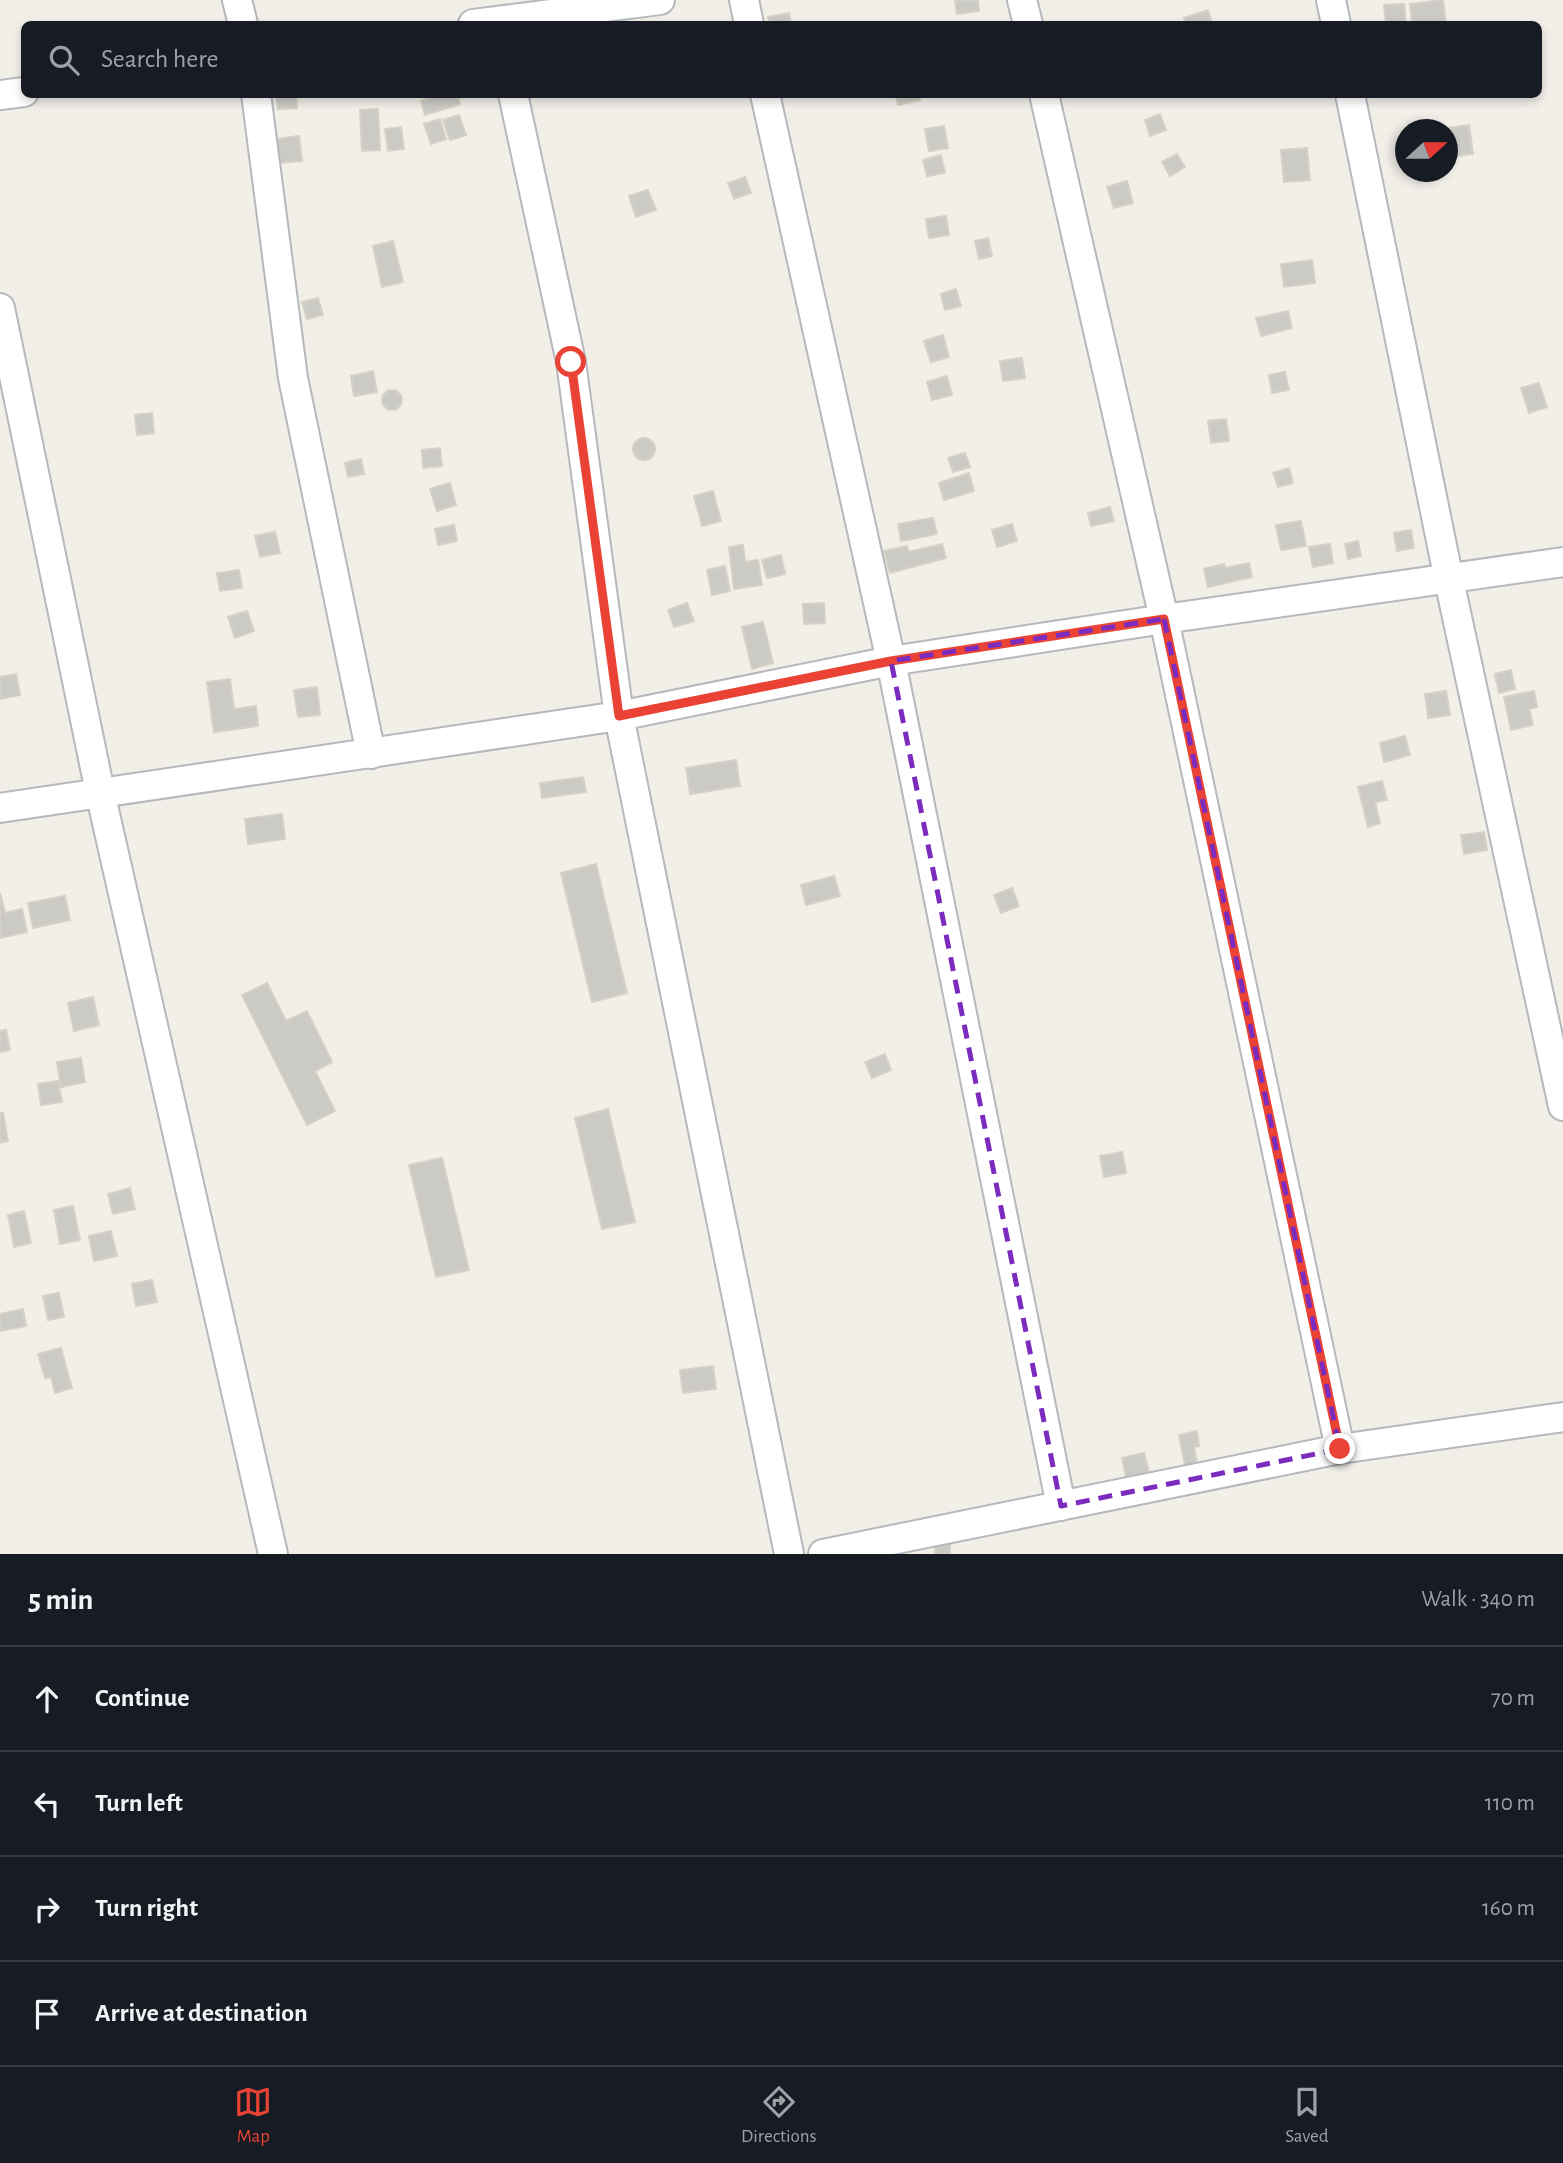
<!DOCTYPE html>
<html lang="en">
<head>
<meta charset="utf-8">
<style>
  :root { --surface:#171b24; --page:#242831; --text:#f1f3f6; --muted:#9ea1a6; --line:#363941; --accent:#ea4335 }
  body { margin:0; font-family:"Alegreya Sans",sans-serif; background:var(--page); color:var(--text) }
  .compass { position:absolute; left:1395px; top:119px; width:63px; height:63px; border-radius:50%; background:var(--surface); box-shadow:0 4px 10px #0003; rotate:69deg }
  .stop { position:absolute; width:21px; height:21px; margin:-16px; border:5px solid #ea4335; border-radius:50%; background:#fff }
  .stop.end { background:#ea4335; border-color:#fff; box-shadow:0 2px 7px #0008 }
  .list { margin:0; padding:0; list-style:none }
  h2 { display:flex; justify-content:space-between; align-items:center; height:91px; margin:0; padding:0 28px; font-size:30px }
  h2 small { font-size:23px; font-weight:400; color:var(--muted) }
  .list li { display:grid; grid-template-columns:46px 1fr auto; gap:21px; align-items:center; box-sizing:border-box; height:105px; padding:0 28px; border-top:2px solid var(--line) }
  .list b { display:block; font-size:26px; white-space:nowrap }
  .list em { font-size:23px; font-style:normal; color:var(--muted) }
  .icon { flex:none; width:38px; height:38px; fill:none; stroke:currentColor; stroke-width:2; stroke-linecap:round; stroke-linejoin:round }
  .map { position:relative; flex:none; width:1563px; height:1554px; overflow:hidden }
  .search { position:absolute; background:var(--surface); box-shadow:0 4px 10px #0003; left:21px; right:21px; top:21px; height:77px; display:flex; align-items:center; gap:18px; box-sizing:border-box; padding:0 24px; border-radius:10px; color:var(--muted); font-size:26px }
  .sheet { height:511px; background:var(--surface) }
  nav { display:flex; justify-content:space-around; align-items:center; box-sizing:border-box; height:98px; border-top:2px solid var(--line); background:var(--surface); font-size:19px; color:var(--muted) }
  nav a { display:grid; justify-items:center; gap:4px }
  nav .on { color:var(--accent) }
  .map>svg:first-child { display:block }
  .building { fill:#cccac5; stroke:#d6d1c6; stroke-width:2 }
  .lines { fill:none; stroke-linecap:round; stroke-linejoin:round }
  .minor-casing { stroke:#b5b8bc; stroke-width:32 }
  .minor { stroke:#fff; stroke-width:28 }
  .route { stroke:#ea4335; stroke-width:9 }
  .marked { fill:none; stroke:#7b2cbf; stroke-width:5; stroke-dasharray:14 9; stroke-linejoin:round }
</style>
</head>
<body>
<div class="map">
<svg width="1563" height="1554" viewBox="0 0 1563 1554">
  <rect width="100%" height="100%" fill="#f1efe8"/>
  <!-- building -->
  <path class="building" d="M955 0H978L979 11 957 14Z
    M1443 0 1446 24H1412L1410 4Z
    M1404 4 1406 24H1386L1384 5Z
    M1208 10 1212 24H1186L1184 18Z
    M789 13 791 24H770L768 17Z
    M276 94H296L297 108 278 109Z
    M442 94H457L460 104 425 115 421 101Z
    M896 94H918L920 100 898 105Z
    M378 109 380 150 362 151 360 110Z
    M1160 114 1166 130 1150 136 1145 120Z
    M459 115 466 135 450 140 443 120Z
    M440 119 446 139 431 144 424 124Z
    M1469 125 1473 154 1448 157V130L1443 129Z
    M944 126 948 148 929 151 925 129Z
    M401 127 404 149 388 151 385 129Z
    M299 136 302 161 280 163 277 139Z
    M1307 148 1310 180 1284 182 1281 150Z
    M1177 154 1185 167 1170 176 1162 162Z
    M941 155 945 173 927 176 923 160Z
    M745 177 751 193 734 199 728 183Z
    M1127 181 1133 203 1114 208 1107 187Z
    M648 190 656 210 636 217 629 196Z
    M946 216 949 235 929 238 926 219Z
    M988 238 992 256 979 259 975 241Z
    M393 241 403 282 382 287 373 246Z
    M1312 260 1315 283 1284 287 1281 264Z
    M956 289 961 306 945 310 941 294Z
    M318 298 323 315 307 319 302 302Z
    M1288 311 1292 328 1261 336 1256 318Z
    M943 335 949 357 931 362 924 341Z
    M1022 358 1025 378 1003 381 1000 361Z
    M373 371 377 392 354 396 351 376Z
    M1285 372 1289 390 1272 393 1269 375Z
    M947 376 952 395 932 400 927 382Z
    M1539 383 1547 407 1529 413 1521 388Z
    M382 400a10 10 0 1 1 20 0a10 10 0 1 1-20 0Z
    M152 413 154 433 137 435 135 415Z
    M1226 419 1229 441 1211 443 1208 421Z
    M633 449a11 11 0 1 1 22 0a11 11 0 1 1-22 0Z
    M440 448 442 466 423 468 422 450Z
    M965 453 970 467 953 472 948 458Z
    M361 459 364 474 348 477 345 463Z
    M1289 468 1293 483 1278 487 1273 473Z
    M969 473 974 491 944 500 939 483Z
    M450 483 456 505 437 511 430 489Z
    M713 491 721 521 702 526 694 496Z
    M1110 507 1114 521 1091 526 1088 513Z
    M933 518 937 534 901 541 898 524Z
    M1301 521 1306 546 1281 550 1276 525Z
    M1012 524 1017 541 997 547 992 530Z
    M454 525 457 541 438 545 435 529Z
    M1411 530 1414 548 1397 551 1394 533Z
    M275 532 280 553 260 557 255 536Z
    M1358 541 1361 556 1348 559 1345 544Z
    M942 544 946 558 890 573 884 551 907 546 909 552Z
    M1330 544 1333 563 1313 567 1309 547Z
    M743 545 745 562 758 560 762 585 734 589 729 547Z
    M781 555 785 574 767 578 762 560Z
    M1249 563 1252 577 1208 587 1204 569 1224 564 1225 568Z
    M725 566 730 591 712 595 707 570Z
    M239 570 242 588 220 591 217 573Z
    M687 603 694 621 674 627 668 610Z
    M824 603 825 623 804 624 803 604Z
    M247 611 254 631 235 638 228 617Z
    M763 622 773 663 752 669 742 627Z
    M1511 670 1515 689 1499 693 1495 674Z
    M16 674 20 695 0 699V677Z
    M230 679 234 709 256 706 258 726 214 732 207 682Z
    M317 687 320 715 298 717 294 690Z
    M1446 691 1450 715 1428 718 1425 694Z
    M1534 691 1537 707 1529 709 1533 725 1511 730 1504 697Z
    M1405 736 1410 755 1384 762 1380 743Z
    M736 760 740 786 690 794 686 768Z
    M583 777 586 792 542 798 540 783Z
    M1382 781 1387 800 1375 802 1380 823 1368 827 1358 787Z
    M282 814 285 839 248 844 245 819Z
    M1484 832 1487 850 1464 854 1461 835Z
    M596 864 627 993 592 1002 561 873Z
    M834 876 840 896 806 905 801 885Z
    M1012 888 1019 906 1001 913 994 895Z
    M0 893 5 913 22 909 27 932 0 938Z
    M65 896 70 920 33 928 28 903Z
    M267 983 286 1021 307 1011 332 1062 315 1071 335 1111 307 1125 242 995Z
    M93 997 99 1025 74 1031 68 1003Z
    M6 1030 10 1050 0 1052V1031Z
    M885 1054 891 1070 872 1078 865 1062Z
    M81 1058 85 1082 61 1087 57 1062Z
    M58 1081 62 1102 41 1105 38 1084Z
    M608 1109 635 1222 602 1229 575 1118Z
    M0 1113H3L8 1141 0 1143Z
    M1122 1152 1126 1173 1104 1177 1100 1156Z
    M442 1158 469 1270 436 1277 409 1165Z
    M130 1188 135 1209 113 1214 108 1194Z
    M73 1206 80 1240 60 1244 54 1210Z
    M24 1211 31 1243 14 1247 8 1215Z
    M111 1231 117 1256 94 1261 89 1236Z
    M152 1280 157 1302 136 1306 132 1284Z
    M59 1293 64 1317 48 1320 43 1296Z
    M23 1309 26 1326 0 1331V1314Z
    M61 1348 72 1388 55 1393 51 1377 45 1378 38 1354Z
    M713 1366 716 1389 683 1393 680 1370Z
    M1197 1431 1199 1446 1194 1447 1197 1464 1185 1466 1179 1435Z
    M1144 1453 1149 1472 1126 1477 1122 1458Z
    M950 1544V1554H935V1545Z"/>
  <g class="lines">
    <defs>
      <path id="minor" d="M237 0 243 24
        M744 0 749 24
        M1022 0 1028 24
        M1331 0 1336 24
        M473 24 660 0
        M256 94 293 378 371 754
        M513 94 571 362 619 716 789 1554
        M765 94 891 661 1061 1506
        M1044 94 1164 619 1340 1449
        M1350 94 1449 580 1563 1106
        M0 95 24 92
        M0 308 100 792 273 1554
        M0 808 619 716 891 661 1164 619 1563 562
        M823 1554 1340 1449 1563 1417"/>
    </defs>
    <!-- minor casing -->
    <use href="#minor" class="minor-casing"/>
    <!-- minor -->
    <use href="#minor" class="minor"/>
  </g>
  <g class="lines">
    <!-- route -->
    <path class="route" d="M571 362 619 716 891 661 1164 619 1340 1449"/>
  </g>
  <!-- marked area -->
  <path class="marked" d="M1164 619 1340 1449 1061 1506 891 661Z"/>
</svg>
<svg class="compass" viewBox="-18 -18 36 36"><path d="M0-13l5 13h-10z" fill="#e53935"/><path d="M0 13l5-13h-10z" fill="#9ea1a6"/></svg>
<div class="stop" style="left:571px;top:362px"></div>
<div class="stop end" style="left:1340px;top:1449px"></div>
<div class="search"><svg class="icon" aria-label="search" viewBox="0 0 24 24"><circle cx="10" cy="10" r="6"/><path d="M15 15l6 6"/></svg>Search here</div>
</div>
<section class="sheet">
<h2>5 min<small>Walk · 340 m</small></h2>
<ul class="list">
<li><svg class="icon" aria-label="ahead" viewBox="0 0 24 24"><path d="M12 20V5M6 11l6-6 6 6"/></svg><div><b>Continue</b></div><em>70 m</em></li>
<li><svg class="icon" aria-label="left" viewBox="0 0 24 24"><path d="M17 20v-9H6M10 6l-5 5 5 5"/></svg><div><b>Turn left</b></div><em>110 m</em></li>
<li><svg class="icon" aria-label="right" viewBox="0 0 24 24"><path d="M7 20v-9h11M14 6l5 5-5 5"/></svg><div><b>Turn right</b></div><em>160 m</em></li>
<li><svg class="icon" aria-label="arrive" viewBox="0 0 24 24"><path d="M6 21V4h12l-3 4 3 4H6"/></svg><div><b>Arrive at destination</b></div></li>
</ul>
</section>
<nav>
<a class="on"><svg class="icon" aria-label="map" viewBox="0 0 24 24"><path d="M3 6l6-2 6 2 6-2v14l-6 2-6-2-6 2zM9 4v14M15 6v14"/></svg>Map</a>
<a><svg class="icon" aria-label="directions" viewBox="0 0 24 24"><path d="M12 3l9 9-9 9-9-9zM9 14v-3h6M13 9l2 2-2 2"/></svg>Directions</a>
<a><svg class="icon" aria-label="saved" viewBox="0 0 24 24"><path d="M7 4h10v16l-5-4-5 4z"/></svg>Saved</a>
</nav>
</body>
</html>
